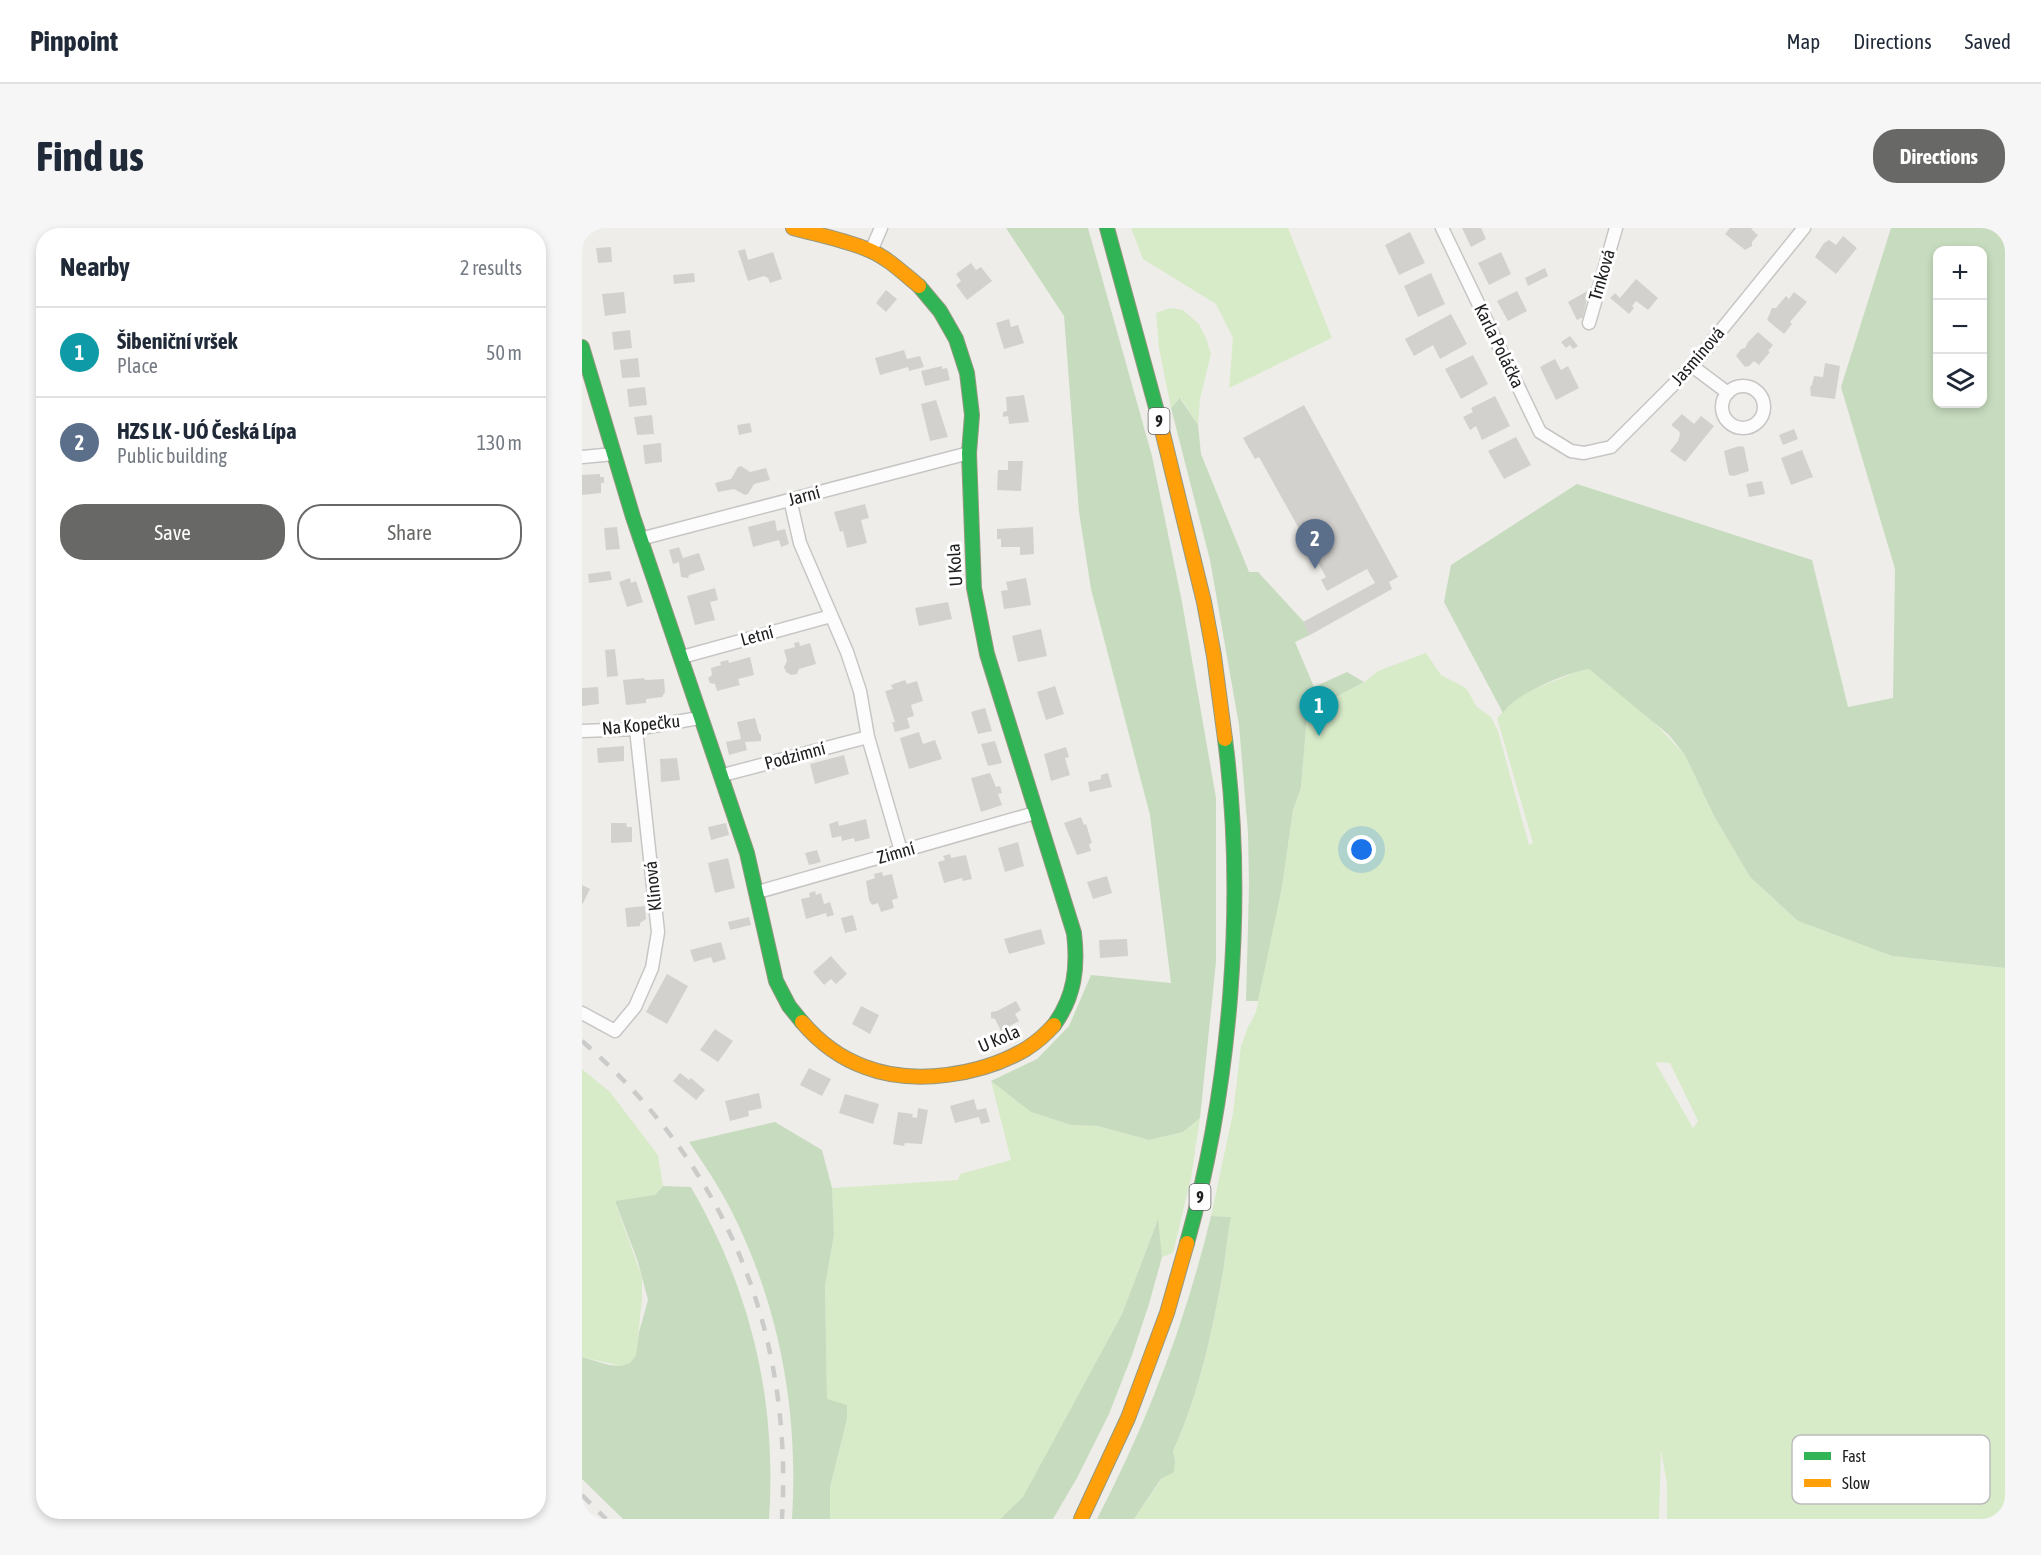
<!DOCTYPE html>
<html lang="en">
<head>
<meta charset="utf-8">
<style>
  :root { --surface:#fff; --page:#f6f6f7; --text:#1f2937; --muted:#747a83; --line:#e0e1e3; --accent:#686866 }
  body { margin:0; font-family:"Asap Condensed",sans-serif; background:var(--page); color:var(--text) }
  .controls { position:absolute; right:18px; top:18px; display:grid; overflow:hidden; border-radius:12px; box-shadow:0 3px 9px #0003 }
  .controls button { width:54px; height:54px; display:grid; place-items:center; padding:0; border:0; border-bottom:2px solid var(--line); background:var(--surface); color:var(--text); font:30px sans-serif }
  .you { position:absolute; left:780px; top:622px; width:21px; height:21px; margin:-15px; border:4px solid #fff; border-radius:50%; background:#1a73e8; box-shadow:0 0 0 9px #1a73e833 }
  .badge { display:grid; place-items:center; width:39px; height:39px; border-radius:50%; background:var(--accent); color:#fff; font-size:20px; font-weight:700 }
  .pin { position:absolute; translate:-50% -50px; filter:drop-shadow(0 2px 3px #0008) }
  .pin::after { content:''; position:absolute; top:32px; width:21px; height:18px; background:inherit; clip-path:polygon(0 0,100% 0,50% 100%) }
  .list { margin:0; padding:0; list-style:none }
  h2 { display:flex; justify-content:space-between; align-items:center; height:78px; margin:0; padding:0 24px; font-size:26px }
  h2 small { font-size:20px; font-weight:400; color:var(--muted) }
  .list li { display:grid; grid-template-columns:39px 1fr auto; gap:18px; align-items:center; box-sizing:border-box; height:90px; padding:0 24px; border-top:2px solid var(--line) }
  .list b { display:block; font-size:22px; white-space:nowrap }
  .list p { margin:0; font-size:20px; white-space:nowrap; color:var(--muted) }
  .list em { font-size:20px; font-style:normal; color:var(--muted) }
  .actions { display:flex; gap:12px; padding:18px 24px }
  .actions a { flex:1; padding:14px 0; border:2px solid var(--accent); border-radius:24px; text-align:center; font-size:21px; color:var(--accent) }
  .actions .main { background:var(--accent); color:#fff }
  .icon { flex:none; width:33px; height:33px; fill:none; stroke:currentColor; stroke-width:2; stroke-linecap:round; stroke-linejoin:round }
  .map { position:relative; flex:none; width:1423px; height:1291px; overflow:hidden; border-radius:24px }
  header { display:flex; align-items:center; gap:36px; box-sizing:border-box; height:84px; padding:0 30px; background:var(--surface); border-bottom:2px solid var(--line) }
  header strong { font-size:28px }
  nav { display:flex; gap:33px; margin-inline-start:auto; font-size:21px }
  .intro { display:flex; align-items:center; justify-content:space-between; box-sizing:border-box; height:144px; padding:0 36px }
  h1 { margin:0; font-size:42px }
  .button { padding:15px 27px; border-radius:24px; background:var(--accent); color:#fff; font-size:21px; font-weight:700 }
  main { display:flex; gap:36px; padding:0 36px }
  aside { flex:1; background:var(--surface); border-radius:24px; box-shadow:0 3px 9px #0003 }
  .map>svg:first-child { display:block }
  .grass { fill:#d8ebc9; fill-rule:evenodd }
  .forest { fill:#c7dcbf; fill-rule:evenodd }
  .building { fill:#d3d1ce }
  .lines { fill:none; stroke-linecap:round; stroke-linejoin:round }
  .street-casing { stroke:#c7c6c5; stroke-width:15 }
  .fast-casing { stroke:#959880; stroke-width:16 }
  .slow-casing { stroke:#959880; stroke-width:16 }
  .street { stroke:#fdfcfc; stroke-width:12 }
  .fast { stroke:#30b455; stroke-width:14 }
  .slow { stroke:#ff9f0a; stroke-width:14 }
  .rail { stroke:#cbcbca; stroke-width:4.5; stroke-dasharray:12 12; stroke-linecap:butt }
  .labels { text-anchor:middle; stroke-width:6; stroke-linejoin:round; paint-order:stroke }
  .shield { fill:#fff; stroke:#636363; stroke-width:1.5 }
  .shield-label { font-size:16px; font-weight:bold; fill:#202020 }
  .street-label { font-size:18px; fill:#202020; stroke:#fff }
  .key { fill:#fff; stroke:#bcbcbc; stroke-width:1.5 }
  .key-label { font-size:16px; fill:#202020 }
</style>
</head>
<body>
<header>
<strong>Pinpoint</strong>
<nav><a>Map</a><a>Directions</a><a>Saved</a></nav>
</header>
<div class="intro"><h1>Find us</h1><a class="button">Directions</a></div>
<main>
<aside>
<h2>Nearby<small>2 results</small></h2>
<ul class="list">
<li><span class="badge" style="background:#0f9aa8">1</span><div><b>Šibeniční vršek</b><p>Place</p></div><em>50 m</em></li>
<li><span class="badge" style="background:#5c6f8a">2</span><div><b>HZS LK - UÓ Česká Lípa</b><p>Public building</p></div><em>130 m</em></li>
</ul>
<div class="actions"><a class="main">Save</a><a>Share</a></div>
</aside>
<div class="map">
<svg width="1423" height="1291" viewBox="0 0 1423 1291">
  <rect width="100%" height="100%" fill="#efede9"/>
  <!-- grass -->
  <path class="grass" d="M549 0H706L750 110 647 160 651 110 634 76 561 31Z
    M588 80 601 82 617 96 624 110 629 126 618 171 616 197 599 170 589 180 577 120 574 85Z
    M844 425 859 447 884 460 895 479 909 489 916 503 947 617 951 615 915 490 938 466 995 444 1007 441 1066 488 1103 527 1132 588 1168 649 1216 693 1310 728 1423 740V1291H1085V1256L1079 1222 1077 1291H552L593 1232 591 1223C617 1167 630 1105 641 1044 644 1026 645 1008 648 989L629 988 651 885 659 818 666 799 674 784 689 706 700 659 711 582 719 560 725 488 737 478 782 454 796 443ZM1073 834 1088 835 1116 893 1111 900Z
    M0 841 28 864 76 927 81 958 73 967 33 974 60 1049V1071L54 1127 48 1135 39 1138 0 1129Z
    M409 853 449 884 489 897 516 898 567 912 601 904 618 890 609 950 591 1025 580 1029 575 993 540 1086 441 1270 418 1291H248V1259L265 1191 245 1171 243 1058 252 1007 250 960 376 952 378 946 429 932Z"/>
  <!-- forest -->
  <path class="forest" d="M424 0H506L570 228 600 374 634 570V734L618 890 601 904 567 912 516 898 489 897 449 884 409 853 455 831 487 798 509 747 589 755 568 587 509 361 497 284 482 88Z
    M1309 0H1423V740L1310 728 1216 693 1168 649 1132 588 1103 527 1087 507 1007 441C982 446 936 464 921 485L862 374 869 337 995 256 1230 332 1266 479 1311 470 1313 341 1259 159ZM1356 22H1400V176H1356Z
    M598 170 616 197 619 226 667 344H676L722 394 728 407 713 414 732 459 765 444 782 454 737 478 725 488 719 560 711 582 700 659 676 773H664L667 658 666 605 657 497 628 332 589 180Z
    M193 894 240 922 250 960 252 1007 243 1058 245 1171 265 1177V1191L248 1259V1291H210C217 1183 197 1076 148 980 136 957 121 935 107 914Z
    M81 958 109 959C169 1063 195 1171 187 1291H41L0 1251V1129L27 1137 39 1138 48 1135 54 1127 57 1104 66 1072 56 1034 33 973 73 967Z
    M629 988 649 989C645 1008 644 1026 641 1044 630 1104 617 1167 591 1223L593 1232 592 1244 579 1251 552 1291H515C565 1195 604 1093 629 988Z
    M576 991 580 1029 567 1076 550 1127 527 1186 495 1250 471 1291H418L441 1269 540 1086Z"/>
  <!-- building -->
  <path class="building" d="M880 0H899L904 11 889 19Z
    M1148 0H1171L1169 1 1176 7 1170 14V18L1163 22 1143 6Z
    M828 4 843 35 817 47 803 17Z
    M1261 8 1275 20 1254 46 1233 29 1242 15 1247 12 1254 17Z
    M29 19 30 34 16 35 14 20Z
    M163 21 166 32 191 24 200 51 188 55 186 50 182 48 166 53 156 23Z
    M919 24 929 46 907 57 896 35Z
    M389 35 394 42 399 39 410 53 385 72 374 57 379 53 374 46Z
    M963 40 966 48 946 58 943 50Z
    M112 45 113 54 92 56 91 47Z
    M849 45 863 76 836 89 822 58Z
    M1054 51 1076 70 1066 82 1054 73 1050 78 1052 80 1047 86 1028 70 1033 65 1038 70Z
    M304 62 315 71 304 84 294 75Z
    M1007 62 1001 89 995 92 986 74Z
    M935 63 945 83 926 93 915 73Z
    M42 64 44 85 23 88 20 66Z
    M1212 64 1225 74 1208 94 1210 96 1202 106 1185 92 1190 80H1194L1204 68 1207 71Z
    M869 86 885 116 858 131 851 117 832 128 823 111Z
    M427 91 429 99 436 97 442 115 422 121 414 95Z
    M48 102 50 120 32 122 30 104Z
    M1176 104 1191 117 1186 123 1188 124 1177 137 1172 133 1167 138 1163 139 1154 128 1159 121 1163 120 1166 114Z
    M988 108 996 118 991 121 988 117 984 120 979 114Z
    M322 122 325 131 338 128 342 139 327 143 326 139 298 147 293 130Z
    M891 127 906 156 879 171 863 141Z
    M56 130 58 149 40 150 38 132Z
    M973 131 979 142 986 138 997 160 974 172 958 139Z
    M1243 135 1258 138 1253 171 1229 168 1228 159 1230 157 1232 148 1241 149Z
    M360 138V141L365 140 368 152 343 158 339 143Z
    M63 159 65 177 47 179 45 161Z
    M442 167 447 194 427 196 426 188 421 189V184L425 183 424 169Z
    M913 168 928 198 900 212 894 198 888 202 881 189 891 184 889 180Z
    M354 172 366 209 348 213 339 176Z
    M722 177 816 349 807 354 810 361 728 407 721 394 793 355 785 341 745 363 739 352 744 349 677 229 673 231 661 210Z
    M1100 186 1112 196 1119 188 1132 198 1103 234 1088 223 1096 213 1098 206 1097 203 1090 198V196Z
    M70 187 72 206 55 207 52 189Z
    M168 195 170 204 157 207 155 197Z
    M1212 201 1216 211 1201 217 1197 207Z
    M934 209 949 237 922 251 906 223Z
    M79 215 80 234 63 236 61 217Z
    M1157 218 1162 219 1167 243 1152 248 1147 247 1142 223Z
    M1220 222 1231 249 1209 257 1199 230Z
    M426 233H441L439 263 415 262 416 242H426Z
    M159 238 168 244 184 240 188 252 172 256 166 266 163 267 152 261 136 264 133 255 149 251 156 239Z
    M18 246V249H22V255H19V265L0 267V247Z
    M1180 253 1183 266 1167 269 1164 256Z
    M283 276 287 290 279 292 285 315 265 320 261 303 258 304 252 284Z
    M193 292 195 303 203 301 207 316 199 319 197 312 171 319 166 299Z
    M35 299 38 321 24 322 22 300Z
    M451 299 452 326 438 327V319H419V311H415V301Z
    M97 319 101 330 117 325 123 342 107 347 106 350 99 349 97 334 91 336 87 322Z
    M28 343 30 352 7 355 6 346Z
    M48 350 49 355 54 353 61 374 45 379 37 354Z
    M444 350 449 377 422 381 419 363 426 362 424 354Z
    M133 360 136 372 128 374 133 392 113 397 105 368Z
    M366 374 370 391 337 398 333 380Z
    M459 401 465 428 436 434 430 408Z
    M217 414 218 418 228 415 234 436 217 441 215 446 209 447 204 444 202 439 205 433 202 422 213 419 212 415Z
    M33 421 36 448 25 449 23 422Z
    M168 429 172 447 156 451 158 457 135 463 133 456 128 455 126 450 130 447 129 440 139 437 138 434 146 432 147 435Z
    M62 450 63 452 82 451 83 464 80 469 64 471V475L44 477 41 452Z
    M323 452 325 456 335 453 341 473 329 477 332 488 325 490 328 500 313 504 310 494H313L303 463 311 461 309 457Z
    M473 458 482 486 464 492 455 464Z
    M16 459 17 476 0 478V460Z
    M403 480 410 503 396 506 389 484Z
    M173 490 177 505 179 507V513L163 514 165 522 147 527 144 514 159 511 155 494Z
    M337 504 341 516 353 512 360 531 327 541 318 510Z
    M413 513 420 535 406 538 399 516Z
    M42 518V533L16 535 15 520Z
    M484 519 487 529 483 530 488 547 469 553 462 526Z
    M262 527 267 546 233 556 228 536Z
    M95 530 98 552 79 554 78 531Z
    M408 545 414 559 418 558 420 565 416 566 420 577 399 584 389 550Z
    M526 545 530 559 508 564 506 554 519 551V547Z
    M499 589 502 597 504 596 510 615 507 616 509 623 495 627 482 595Z
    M284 591 288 610 273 614 272 610 260 613 259 608 250 610 247 596 256 593 257 598Z
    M29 595H44L45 599H50V614L29 615Z
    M144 595 147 607 129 612 126 599Z
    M436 614 442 638 423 644 416 620Z
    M235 622 239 634 227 637 223 625Z
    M368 626 369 630 384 627 390 651 381 653 380 650 362 655 356 634 363 632 361 628Z
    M146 630 153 660 133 665 126 635Z
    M300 644 301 648 310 646 316 670 310 672 312 680 299 684 296 675 290 677 287 672 284 653 293 650 292 646Z
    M525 648 530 665 511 671 505 654Z
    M0 657 8 661 0 677Z
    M233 663 234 667 239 665 242 676 248 674 252 687 245 689 244 685 224 691 219 671 228 669 227 665Z
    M63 678 64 691 58 695V698L45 699 43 680Z
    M271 687 275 702 263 705 259 690Z
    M167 689 169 697 148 702 146 694Z
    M459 701 463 716 427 726 422 711Z
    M545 711 546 728 518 730 517 712Z
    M139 714 144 731 131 735 129 729 112 734 108 722Z
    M249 728 265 746 254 756 249 751 242 757 231 744Z
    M85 746 106 758 85 796 64 784Z
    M434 773 439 782 433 786 437 793 419 803 413 791 409 790V784L415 783Z
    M279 778 297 787 288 806 270 796Z
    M133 801 151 813 136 834 118 822Z
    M227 840 249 851 240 868 218 857Z
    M98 845 107 852 109 850 123 862 114 872 91 853Z
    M177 865 180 880 166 883 167 888 148 893 143 873Z
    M263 866 297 876 291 896 257 885Z
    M392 871 395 882 404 880 408 894 399 896 397 889 373 895 368 878Z
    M336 880 346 882 340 916 323 915 322 918 311 916 316 884 331 886 330 889 335 890Z"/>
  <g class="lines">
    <defs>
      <path id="street" d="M860 0 958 204 989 223 1002 225 1029 219 1110 138 1222 0
        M289 23 299 0
        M1007 95 1034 0
        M1110 138 1146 165
        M1140 179a21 21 0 1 1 42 0a21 21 0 1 1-42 0Z
        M0 229 32 226
        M208 271 218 315 265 424 278 463 286 509 319 623
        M58 311 387 225
        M100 429 249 388
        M0 503 54 501 117 490
        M141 547 286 509
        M176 664 453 585
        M0 785 33 803 53 779 70 740 76 704 54 501"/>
      <path id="fast" d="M525 0 579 198
        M337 58 358 83 374 111 385 145 390 187 387 225 392 360 405 426 492 705C496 739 493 768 472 797
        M0 119 51 289 165 625 194 753 207 778 220 794
        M605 1015C649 858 664 673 643 511"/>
      <path id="slow" d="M211 0C237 7 263 12 287 22 306 30 321 45 337 58
        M579 198 622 374 632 428 643 511
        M220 794C237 814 258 830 283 839 332 858 400 847 444 821 455 814 464 806 472 797
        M499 1291 546 1190 585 1085 605 1015"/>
    </defs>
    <!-- street casing -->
    <use href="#street" class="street-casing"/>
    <!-- fast casing -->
    <use href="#fast" class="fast-casing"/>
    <!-- slow casing -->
    <use href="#slow" class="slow-casing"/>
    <!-- street -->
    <use href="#street" class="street"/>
    <!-- fast -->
    <use href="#fast" class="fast"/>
    <!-- slow -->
    <use href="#slow" class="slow"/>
    <!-- rail -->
    <path class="rail" d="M0 813C143 937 211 1102 200 1291
      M0 1267 24 1291
      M0 1282 10 1291"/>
  </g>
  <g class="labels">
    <!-- shield labels -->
    <g class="shield">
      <rect x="566.5" y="180" width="21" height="26" rx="4.5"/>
      <rect x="607.5" y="956" width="21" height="26" rx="4.5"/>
    </g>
    <g class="shield-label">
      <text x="577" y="199">9</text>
      <text x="618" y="975">9</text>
    </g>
    <!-- street labels -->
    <g class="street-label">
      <text transform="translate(1020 47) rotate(-74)" y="6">Trnková</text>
      <text transform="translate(917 118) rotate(64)" y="6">Karla Poláčka</text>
      <text transform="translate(1116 128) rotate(-49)" y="6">Jasmínová</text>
      <text transform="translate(222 268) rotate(-15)" y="6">Jarní</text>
      <text transform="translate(373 337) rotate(-94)" y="6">U Kola</text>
      <text transform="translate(175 408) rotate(-15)" y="6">Letní</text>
      <text transform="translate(59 497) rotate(-6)" y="6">Na Kopečku</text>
      <text transform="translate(213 528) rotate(-15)" y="6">Podzimní</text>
      <text transform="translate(314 625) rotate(-16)" y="6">Zimní</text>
      <text transform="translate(71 658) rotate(-96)" y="6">Klínová</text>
      <text transform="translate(417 811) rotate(-23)" y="6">U Kola</text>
    </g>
  </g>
  <!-- legend -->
  <rect x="1210" y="1207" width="198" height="69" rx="9" class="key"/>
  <rect x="1222" y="1224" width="27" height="8" fill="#30b455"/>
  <rect x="1222" y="1251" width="27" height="8" fill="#ff9f0a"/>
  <g class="key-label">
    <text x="1260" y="1234">Fast</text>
    <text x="1260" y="1261">Slow</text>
  </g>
</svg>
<div class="controls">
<button>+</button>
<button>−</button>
<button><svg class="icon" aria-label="layers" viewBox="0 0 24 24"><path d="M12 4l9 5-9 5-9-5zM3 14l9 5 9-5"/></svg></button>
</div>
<div class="you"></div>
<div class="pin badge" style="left:737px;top:508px;background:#0f9aa8">1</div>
<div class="pin badge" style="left:733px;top:341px;background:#5c6f8a">2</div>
</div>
</main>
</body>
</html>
